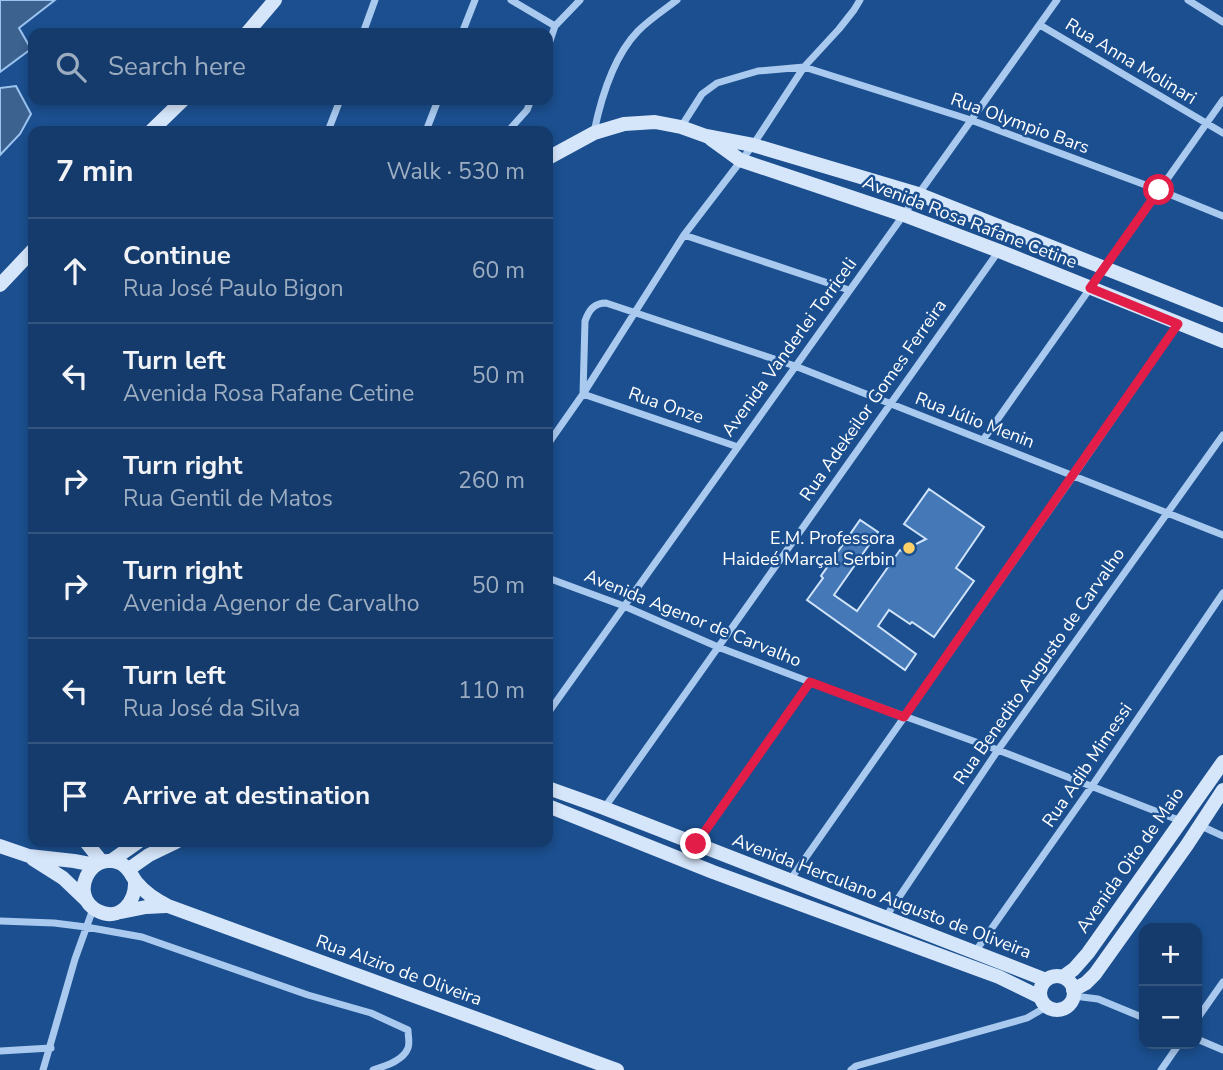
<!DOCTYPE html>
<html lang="en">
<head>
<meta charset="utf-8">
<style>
  :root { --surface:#143b6b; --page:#1d4271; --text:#f1f3f6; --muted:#9dadc1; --line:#33557e }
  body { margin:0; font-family:"Nunito Sans",sans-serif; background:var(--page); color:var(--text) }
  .controls { position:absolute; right:21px; bottom:21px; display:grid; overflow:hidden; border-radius:14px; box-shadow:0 4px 10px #0003 }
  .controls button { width:63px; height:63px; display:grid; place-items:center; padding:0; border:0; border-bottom:2px solid var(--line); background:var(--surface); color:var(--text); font:35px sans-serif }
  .stop { position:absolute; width:21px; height:21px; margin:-16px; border:5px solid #e11d48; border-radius:50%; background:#fff }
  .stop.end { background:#e11d48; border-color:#fff; box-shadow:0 2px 7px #0008 }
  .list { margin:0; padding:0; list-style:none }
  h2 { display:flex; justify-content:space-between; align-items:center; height:91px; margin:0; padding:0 28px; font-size:30px }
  h2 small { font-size:23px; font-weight:400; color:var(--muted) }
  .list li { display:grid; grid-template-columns:46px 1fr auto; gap:21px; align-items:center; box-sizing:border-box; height:105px; padding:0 28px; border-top:2px solid var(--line) }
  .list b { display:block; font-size:26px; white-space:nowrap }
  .list p { margin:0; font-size:23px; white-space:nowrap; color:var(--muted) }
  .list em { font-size:23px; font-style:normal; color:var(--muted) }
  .icon { flex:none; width:38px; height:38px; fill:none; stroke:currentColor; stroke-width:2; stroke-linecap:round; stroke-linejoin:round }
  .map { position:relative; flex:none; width:1223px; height:1070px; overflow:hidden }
  .search { position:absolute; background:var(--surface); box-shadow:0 4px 10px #0003; left:28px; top:28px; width:525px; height:77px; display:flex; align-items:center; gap:18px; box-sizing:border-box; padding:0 24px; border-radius:14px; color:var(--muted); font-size:26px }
  .panel { position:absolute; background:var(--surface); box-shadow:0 4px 10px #0003; left:28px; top:126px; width:525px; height:721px; border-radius:14px }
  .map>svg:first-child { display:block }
  .water { fill:#3c6290; stroke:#9cc4f0; stroke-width:2 }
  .building { fill:#4478b7; stroke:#cfe3fa; stroke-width:2 }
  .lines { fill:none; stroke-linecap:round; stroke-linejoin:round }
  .street { stroke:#a9c9ee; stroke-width:7 }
  .secondary { stroke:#d6e6fa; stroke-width:14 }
  .route { stroke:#e11d48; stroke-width:9 }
  .poi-dot { fill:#ffd166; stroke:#1b4f8f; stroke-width:2.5 }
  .labels { text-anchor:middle; stroke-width:5; stroke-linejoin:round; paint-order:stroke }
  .street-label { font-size:18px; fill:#fff; stroke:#1b4f8f }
  .poi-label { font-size:18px; fill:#fff; stroke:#1b4f8f; text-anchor:end }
</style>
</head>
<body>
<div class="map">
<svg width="1223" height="1070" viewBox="0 0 1223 1070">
  <rect width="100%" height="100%" fill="#1b4f8f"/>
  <!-- water -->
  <path class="water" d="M0 0H55L19 28 31 49 0 72Z
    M16 86 31 114 20 134 0 155V88Z"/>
  <!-- building -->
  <path class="building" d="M929 489 984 527 956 568 974 581 934 637 912 622 910 624 889 610 878 626 916 654 905 670 807 600 823 578 821 576 860 520 878 532 834 595 857 611 900 550 906 554 912 546 926 539 904 524Z"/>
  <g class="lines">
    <!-- street -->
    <path class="street" d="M511 0 555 26
      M1188 0 1223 22
      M1040 25 1223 133
      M363 33 375 0
      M462 33 475 0
      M548 47 555 26 580 0
      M681 127 702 94 717 83 758 71 804 67 971 120 1159 190 1223 216
      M510 129 527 110 531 100
      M328 131 340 100
      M426 131 438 100
      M594 132C601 98 613 57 638 31 650 19 664 10 677 0
      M684 235 849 290
      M983 440 1223 100
      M548 444 583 394 684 235 753 145 804 67 839 29 854 10 860 0
      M738 447 583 394 585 321C589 310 594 303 606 303L795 366 1223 535
      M548 578 624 606 718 647 810 682 998 750 1181 821
      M548 713 1057 0
      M605 807 998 252
      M1199 825 1223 836
      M696 843 810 682
      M790 880 1074 475 1178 324
      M885 918 998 750 1223 435
      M0 921 54 923 86 927 142 937 308 995 371 1013 408 1030C408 1035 410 1043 408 1048 403 1061 385 1066 373 1070
      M975 952 1092 786 1223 593
      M1074 996 1098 999 1144 1018
      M1197 1019 1223 982
      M1197 1039 1223 1050
      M0 1051 51 1048
      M43 1070 75 959 93 909
      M851 1070 856 1066 1027 1018 1046 1007
      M1161 1070 1179 1044"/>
    <!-- secondary -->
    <path class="secondary" d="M247 33 275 0
      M151 131 183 100
      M711 139 740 160 904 215 999 251 1223 341
      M548 158 594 133 624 124 655 122 681 127 706 136 753 145 918 194 1223 315
      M0 285 33 250
      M548 788 604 808 1046 980
      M548 806 713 872 999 977 1040 997
      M86 842 102 862
      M0 846 29 856 74 861 95 865
      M33 859 63 878 86 900
      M111 861 138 842
      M129 869 149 855 176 842
      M135 881C136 902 120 922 98 911 68 896 90 850 120 863 130 868 131 876 137 883 146 894 156 900 168 906L617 1070
      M121 912 146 907 166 906
      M1040 993a17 17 0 1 1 34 0a17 17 0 1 1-34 0Z
      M1063 977 1074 969 1088 953 1223 762
      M1073 990 1086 983 1095 974 1187 845 1223 790"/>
  </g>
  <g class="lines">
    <!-- route -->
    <path class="route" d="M696 844 810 682 904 717 1178 324 1090 288 1159 190"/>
  </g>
  <!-- markers -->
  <circle class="poi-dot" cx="909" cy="548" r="7"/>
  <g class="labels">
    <!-- street labels -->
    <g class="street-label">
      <text transform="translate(1131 61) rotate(31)" y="6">Rua Anna Molinari</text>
      <text transform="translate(1020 123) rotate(20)" y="6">Rua Olympio Bars</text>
      <text transform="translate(970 222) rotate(21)" y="6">Avenida Rosa Rafane Cetine</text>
      <text transform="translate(789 347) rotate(-54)" y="6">Avenida Vanderlei Torriceli</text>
      <text transform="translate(873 400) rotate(-55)" y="6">Rua Adekeilor Gomes Ferreira</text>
      <text transform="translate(666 405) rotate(19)" y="6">Rua Onze</text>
      <text transform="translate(975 420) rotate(21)" y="6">Rua Júlio Menin</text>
      <text transform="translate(693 618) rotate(22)" y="6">Avenida Agenor de Carvalho</text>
      <text transform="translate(1039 666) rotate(-55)" y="6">Rua Benedito Augusto de Carvalho</text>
      <text transform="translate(1087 765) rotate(-56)" y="6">Rua Adib Mimessi</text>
      <text transform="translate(1130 860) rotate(-55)" y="6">Avenida Oito de Maio</text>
      <text transform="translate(882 896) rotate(21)" y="6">Avenida Herculano Augusto de Oliveira</text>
      <text transform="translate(399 970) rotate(20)" y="6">Rua Alziro de Oliveira</text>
    </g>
    <!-- poi labels -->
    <g class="poi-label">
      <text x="895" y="544">E.M. Professora<tspan x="895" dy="21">Haideé Marçal Serbin</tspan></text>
    </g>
  </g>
</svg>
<div class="controls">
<button>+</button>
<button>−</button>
</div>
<div class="stop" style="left:1159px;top:190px"></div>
<div class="stop end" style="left:696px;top:844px"></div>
<div class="search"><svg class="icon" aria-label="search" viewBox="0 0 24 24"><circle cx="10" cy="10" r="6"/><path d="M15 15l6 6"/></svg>Search here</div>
<section class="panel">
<h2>7 min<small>Walk · 530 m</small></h2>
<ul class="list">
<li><svg class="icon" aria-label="ahead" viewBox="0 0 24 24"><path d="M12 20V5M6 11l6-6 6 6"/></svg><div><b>Continue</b><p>Rua José Paulo Bigon</p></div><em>60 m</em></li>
<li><svg class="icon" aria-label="left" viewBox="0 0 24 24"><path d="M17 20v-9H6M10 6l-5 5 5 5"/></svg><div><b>Turn left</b><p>Avenida Rosa Rafane Cetine</p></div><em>50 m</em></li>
<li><svg class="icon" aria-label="right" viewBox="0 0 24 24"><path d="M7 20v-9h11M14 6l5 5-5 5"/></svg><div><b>Turn right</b><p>Rua Gentil de Matos</p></div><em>260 m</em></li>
<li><svg class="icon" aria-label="right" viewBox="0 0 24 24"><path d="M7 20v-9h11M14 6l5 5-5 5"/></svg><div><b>Turn right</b><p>Avenida Agenor de Carvalho</p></div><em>50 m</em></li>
<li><svg class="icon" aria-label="left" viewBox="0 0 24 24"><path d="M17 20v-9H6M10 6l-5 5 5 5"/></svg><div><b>Turn left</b><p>Rua José da Silva</p></div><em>110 m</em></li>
<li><svg class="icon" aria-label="arrive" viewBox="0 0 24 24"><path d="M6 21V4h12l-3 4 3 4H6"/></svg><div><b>Arrive at destination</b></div></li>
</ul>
</section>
</div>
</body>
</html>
